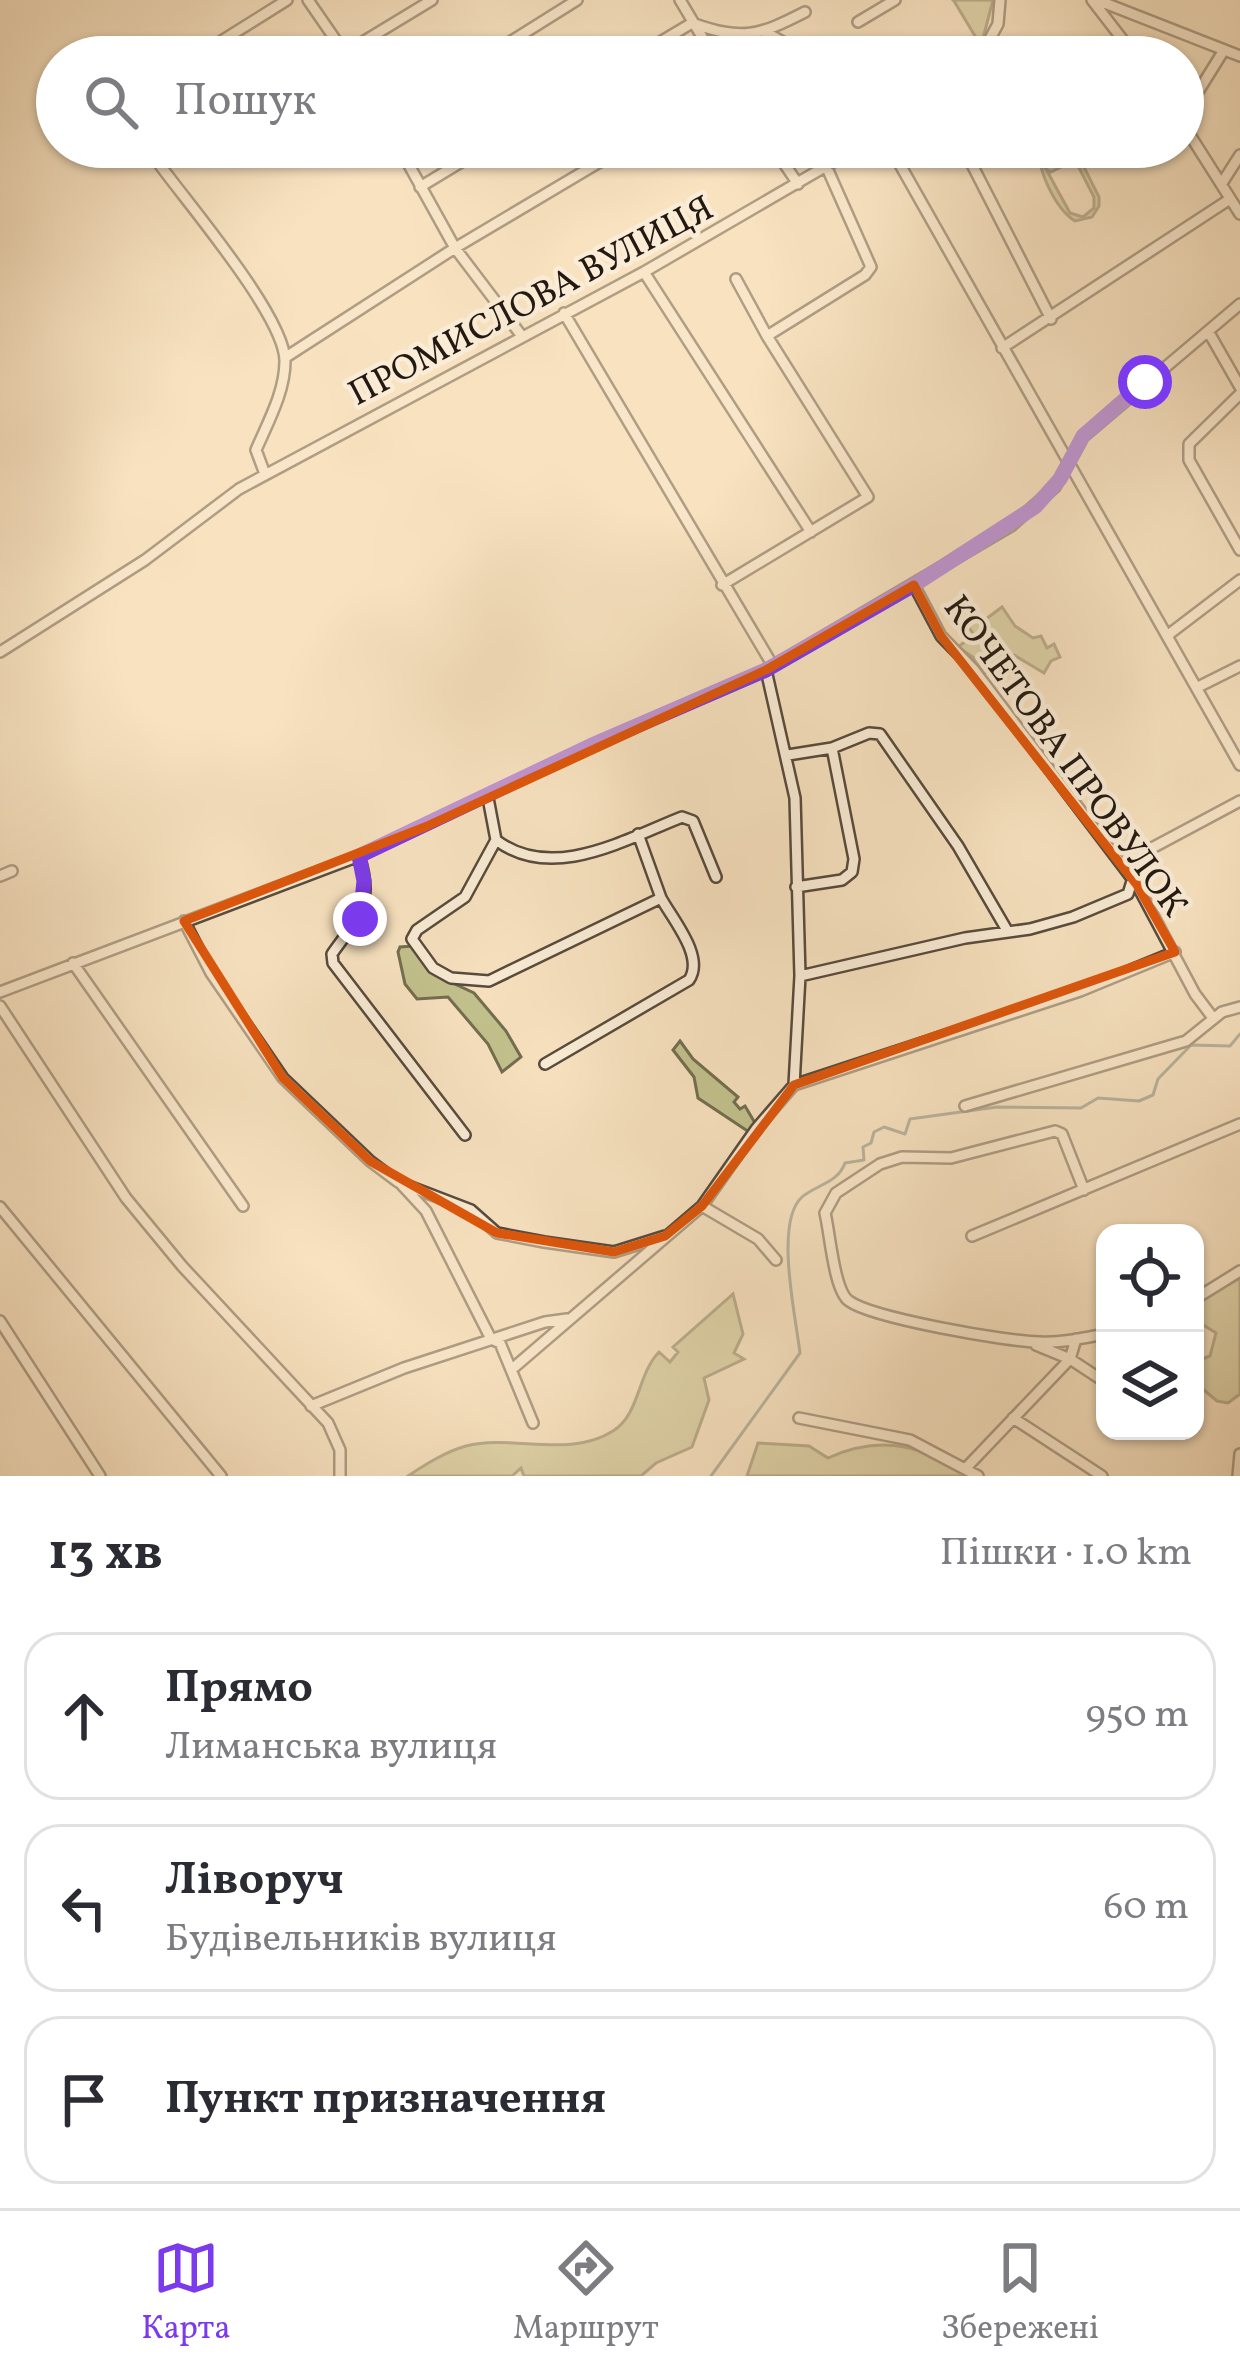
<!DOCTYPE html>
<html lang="uk">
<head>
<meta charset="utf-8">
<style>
  :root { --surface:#fff; --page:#f2f2f3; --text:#2b2b33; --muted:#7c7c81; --line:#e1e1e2; --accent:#7c3aed }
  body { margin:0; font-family:Vollkorn,serif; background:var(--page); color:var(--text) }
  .controls { position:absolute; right:36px; bottom:36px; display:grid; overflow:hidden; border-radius:24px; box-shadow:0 3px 9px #0004 }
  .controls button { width:108px; height:108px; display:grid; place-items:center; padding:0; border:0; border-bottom:3px solid var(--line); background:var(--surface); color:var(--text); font:60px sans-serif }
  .stop { position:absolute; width:36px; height:36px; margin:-27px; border:9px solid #7c3aed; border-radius:50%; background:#fff }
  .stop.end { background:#7c3aed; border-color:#fff; box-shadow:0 3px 12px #0008 }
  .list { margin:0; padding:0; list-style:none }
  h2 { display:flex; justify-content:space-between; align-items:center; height:156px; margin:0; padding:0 48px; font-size:51px }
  h2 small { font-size:39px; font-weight:400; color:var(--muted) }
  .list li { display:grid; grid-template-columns:78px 1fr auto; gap:36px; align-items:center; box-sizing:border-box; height:168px; margin:0 24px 24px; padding:0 24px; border:3px solid var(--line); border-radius:36px }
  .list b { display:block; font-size:45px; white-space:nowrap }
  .list p { margin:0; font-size:39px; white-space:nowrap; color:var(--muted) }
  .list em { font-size:39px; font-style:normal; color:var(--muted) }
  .icon { flex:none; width:66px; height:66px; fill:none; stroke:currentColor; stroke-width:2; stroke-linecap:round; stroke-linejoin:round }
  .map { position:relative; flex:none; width:1240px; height:1476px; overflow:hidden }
  .search { position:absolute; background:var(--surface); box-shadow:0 3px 9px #0004; left:36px; right:36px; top:36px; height:132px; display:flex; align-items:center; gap:30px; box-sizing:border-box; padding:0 42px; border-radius:66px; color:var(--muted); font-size:45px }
  .sheet { height:732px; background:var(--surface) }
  nav { display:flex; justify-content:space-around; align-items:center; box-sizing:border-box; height:168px; border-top:3px solid var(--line); background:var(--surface); font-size:33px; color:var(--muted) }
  nav a { display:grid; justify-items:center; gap:6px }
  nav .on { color:var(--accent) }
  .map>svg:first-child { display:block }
  .green { fill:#c3c28e; stroke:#736e50; stroke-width:3; fill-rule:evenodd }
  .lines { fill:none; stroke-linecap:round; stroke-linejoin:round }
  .stream { stroke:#6d7b75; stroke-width:3 }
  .minor-casing { stroke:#584b3d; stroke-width:14 }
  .minor { stroke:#faecd6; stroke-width:9 }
  .route { stroke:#7c3aed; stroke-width:15 }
  .marked { fill:none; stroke:#de560c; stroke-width:9; stroke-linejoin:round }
  .labels { text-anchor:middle; stroke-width:9; stroke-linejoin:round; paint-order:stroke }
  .street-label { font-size:36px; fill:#231911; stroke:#faecd6 }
</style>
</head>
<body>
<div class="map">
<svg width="1240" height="1476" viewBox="0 0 1240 1476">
  <rect width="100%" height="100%" fill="#f8e2c0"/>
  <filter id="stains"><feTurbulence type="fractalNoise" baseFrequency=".00167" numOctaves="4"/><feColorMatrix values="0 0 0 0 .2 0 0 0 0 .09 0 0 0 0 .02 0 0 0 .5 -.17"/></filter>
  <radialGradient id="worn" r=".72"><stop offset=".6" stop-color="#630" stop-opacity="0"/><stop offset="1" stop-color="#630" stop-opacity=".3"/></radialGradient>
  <!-- green -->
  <path class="green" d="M953 0H993L981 46 954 1Z
    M1041 147H1046L1042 155 1045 164 1044 158 1066 148 1069 152 1068 147H1074L1099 197V206L1092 217 1075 221C1056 209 1035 168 1041 147ZM1073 156 1094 197V208L1083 217 1070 213 1046 169 1051 172 1073 161Z
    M957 603 982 622 1002 607 1015 626 1033 638 1041 636 1047 648 1054 644 1060 657 1051 661 1044 673 1014 655 984 674 973 657 958 647 974 635 954 605Z
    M413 946 440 977 474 993 506 1031 521 1057 502 1072 488 1044 448 997 417 999 405 984 398 952 400 947Z
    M680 1041 693 1059 738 1097 734 1102 740 1109 745 1106 755 1123 749 1132 698 1098 694 1077 673 1050Z
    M1240 1278V1394L1228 1403 1217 1401 1204 1390H1195V1362L1210 1356 1216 1333 1200 1323 1195 1325V1303Z
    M733 1294 743 1334 734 1353 744 1359 704 1378 709 1400 692 1447 656 1463 641 1476H524L521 1468 512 1476H408C426 1464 445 1452 466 1446 513 1434 569 1459 613 1431 640 1414 637 1375 659 1352L670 1362 678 1352 673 1347Z
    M758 1443 809 1446 828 1458C884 1433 923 1447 973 1476H747Z"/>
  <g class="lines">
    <!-- stream -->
    <path class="stream" d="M711 1476 800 1353C796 1318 774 1222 802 1197 816 1185 838 1183 845 1163L864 1160 863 1147 871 1143 874 1132 884 1127 905 1134 910 1119 997 1107 1081 1108 1098 1098 1139 1101 1153 1095 1158 1079 1191 1045 1230 1046 1240 1034"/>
    <defs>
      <path id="minor" d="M308 0 346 55
        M680 0 714 57
        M1092 0 1136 57
        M1097 0 1240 56
        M858 22 895 0
        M692 23C743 41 758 36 805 12
        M765 32 792 47 798 57
        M522 37 533 57
        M196 57 287 0
        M338 57 432 0
        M486 57 577 0
        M635 57 692 23
        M775 57 792 47
        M980 57 998 24 1000 0
        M1183 116 1224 50
        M1183 124 1240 214
        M399 147 455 248 521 335
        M586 147 596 164
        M773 147 798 184
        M890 147 1240 765
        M963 147 1051 319
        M160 165C189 205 285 317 285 361 285 392 268 422 256 450L265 474
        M1222 183 1240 155
        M420 187 486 147
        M644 272 811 532
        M564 313 773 666
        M1208 331 1240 387
        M767 336 865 275 871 267 827 168
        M1002 348 1230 199
        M286 357 455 248 625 147
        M1240 394 1189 444V460L1240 550
        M722 585 868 497 767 336 736 279
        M914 585 941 636 974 670 1137 885 1195 994 1213 1018
        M1168 635 1240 580
        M0 652 145 560 239 489 644 272 859 147
        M766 670 795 798 800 976 794 1085
        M1198 687 1240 666
        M788 755 832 748 869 733 880 734 958 846 1008 932
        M488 798 496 840
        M638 834 661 898 489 981 451 978 433 968 412 939 417 930 465 897 496 840C552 883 626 839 682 817L693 821 716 877
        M359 856C375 905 358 917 332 954L333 963 465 1135
        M1122 864 1240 801
        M0 876 12 871
        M796 887 842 880 852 872 854 859 832 748
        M184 921 211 973 283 1078 370 1161 398 1182 471 1210 497 1233 544 1242 614 1252 665 1236
        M73 963 243 1206
        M800 976 965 938 1030 929 1073 917 1128 894 1132 881
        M0 992 359 856 590 746 766 670 1011 526 1055 487 1083 437 1240 304
        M0 1006 126 1198 182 1266 328 1423 340 1450V1476
        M545 1064 689 980C705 957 673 920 661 898
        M794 1085 1080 991 1175 952
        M965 1106 1186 1041 1222 1012 1240 1007
        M401 1184 426 1211 491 1339 500 1343 533 1423
        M1084 1190 1062 1134 1055 1131 951 1158 902 1157 880 1164 836 1193 825 1213C830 1233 834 1291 849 1301 872 1318 1008 1342 1040 1342 1062 1343 1084 1338 1105 1334
        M702 1206 758 1239 776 1260
        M0 1207 221 1476
        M972 1236 1240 1124
        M1195 1299 1240 1271
        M0 1321 100 1476
        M1036 1345 1070 1359 1105 1382
        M511 1370 702 1206 756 1129 794 1085
        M311 1406 404 1368 545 1322 567 1319
        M799 1418 910 1440 978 1476
        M1013 1418 1102 1476
        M965 1469 1070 1359 1076 1339
        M1238 1476 1240 1454"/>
    </defs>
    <!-- minor casing -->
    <use href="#minor" class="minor-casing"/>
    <!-- minor -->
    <use href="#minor" class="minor"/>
  </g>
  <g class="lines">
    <!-- route -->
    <path class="route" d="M360 919 364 881 359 856 590 746 766 670 914 585 1035 507 1060 479 1083 436 1145 382"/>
  </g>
  <!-- marked area -->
  <path d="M0 0H1240V1476H0ZM914 585 941 636 1137 885 1175 952 794 1085 702 1206 665 1236 614 1252 497 1233 370 1161 283 1078 184 921 425 827 766 670Z" fill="#f8e2c0" fill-opacity=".55" fill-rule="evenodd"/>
  <path class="marked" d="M914 585 941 636 1137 885 1175 952 794 1085 702 1206 665 1236 614 1252 497 1233 370 1161 283 1078 184 921 425 827 766 670Z"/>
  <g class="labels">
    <!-- street labels -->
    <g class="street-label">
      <text transform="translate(530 299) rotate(-28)" y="13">ПРОМИСЛОВА ВУЛИЦЯ</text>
      <text transform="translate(1067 755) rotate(54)" y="13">КОЧЕТОВА ПРОВУЛОК</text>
    </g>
  </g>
  <rect width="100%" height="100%" filter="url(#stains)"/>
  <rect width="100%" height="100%" fill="url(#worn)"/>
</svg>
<div class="controls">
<button><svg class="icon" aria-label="locate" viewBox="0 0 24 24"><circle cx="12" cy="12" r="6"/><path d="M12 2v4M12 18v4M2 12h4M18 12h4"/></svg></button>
<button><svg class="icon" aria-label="layers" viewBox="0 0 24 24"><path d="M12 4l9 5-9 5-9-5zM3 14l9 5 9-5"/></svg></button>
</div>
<div class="stop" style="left:1145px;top:382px"></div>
<div class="stop end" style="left:360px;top:919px"></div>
<div class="search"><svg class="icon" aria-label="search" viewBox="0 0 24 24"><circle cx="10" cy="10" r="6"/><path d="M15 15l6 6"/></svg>Пошук</div>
</div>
<section class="sheet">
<h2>13 хв<small>Пішки · 1.0 km</small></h2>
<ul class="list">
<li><svg class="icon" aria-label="ahead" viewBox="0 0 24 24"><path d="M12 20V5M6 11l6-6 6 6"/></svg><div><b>Прямо</b><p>Лиманська вулиця</p></div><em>950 m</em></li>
<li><svg class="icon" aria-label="left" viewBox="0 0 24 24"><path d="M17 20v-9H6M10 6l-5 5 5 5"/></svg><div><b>Ліворуч</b><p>Будівельників вулиця</p></div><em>60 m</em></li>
<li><svg class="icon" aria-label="arrive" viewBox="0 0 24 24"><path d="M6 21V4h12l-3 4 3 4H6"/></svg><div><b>Пункт призначення</b></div></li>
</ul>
</section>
<nav>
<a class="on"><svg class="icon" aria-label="map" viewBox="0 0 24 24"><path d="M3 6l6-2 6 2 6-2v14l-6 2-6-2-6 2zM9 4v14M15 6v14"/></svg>Карта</a>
<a><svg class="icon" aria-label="directions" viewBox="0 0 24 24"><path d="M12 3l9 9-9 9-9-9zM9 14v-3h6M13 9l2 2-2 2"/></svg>Маршрут</a>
<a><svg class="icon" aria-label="saved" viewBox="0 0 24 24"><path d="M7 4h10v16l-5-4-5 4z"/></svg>Збережені</a>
</nav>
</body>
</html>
